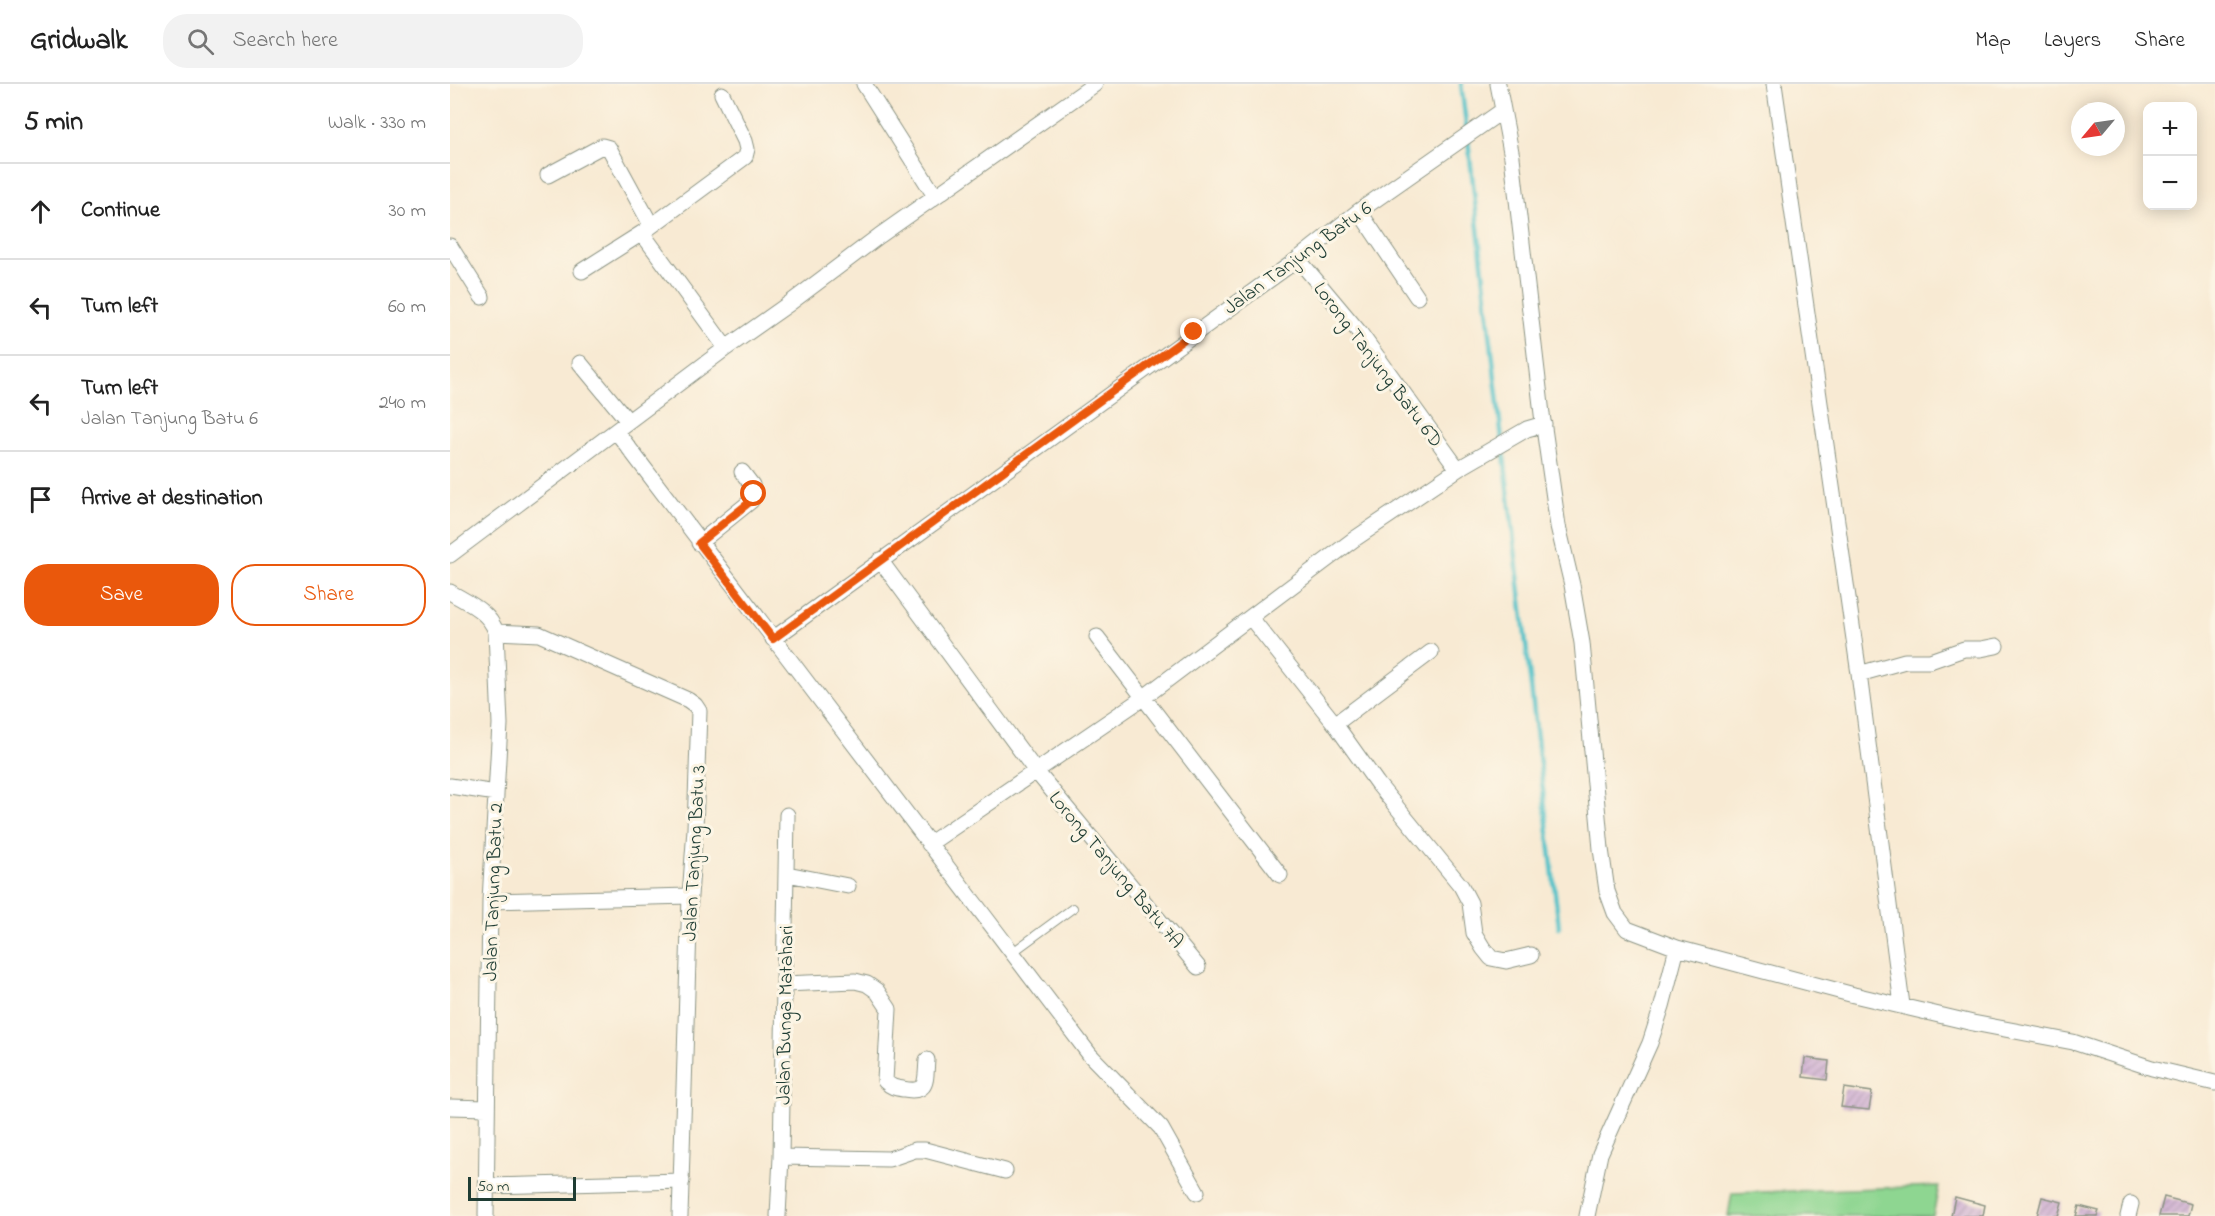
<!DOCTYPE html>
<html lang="en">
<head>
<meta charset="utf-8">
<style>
  :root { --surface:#fff; --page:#f2f2f2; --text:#222; --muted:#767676; --line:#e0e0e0; --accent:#ea580c }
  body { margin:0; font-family:"Indie Flower",sans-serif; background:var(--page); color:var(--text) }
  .controls { position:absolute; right:18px; top:18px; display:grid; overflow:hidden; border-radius:12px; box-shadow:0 3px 15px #0003 }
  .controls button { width:54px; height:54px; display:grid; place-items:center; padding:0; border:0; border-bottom:2px solid var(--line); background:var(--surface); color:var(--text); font:30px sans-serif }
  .compass { position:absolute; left:1621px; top:18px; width:54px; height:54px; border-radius:50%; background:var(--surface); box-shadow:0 3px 15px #0003; rotate:241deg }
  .scale { position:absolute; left:18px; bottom:15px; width:108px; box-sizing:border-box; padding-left:6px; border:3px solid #1f3d34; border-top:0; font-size:16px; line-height:21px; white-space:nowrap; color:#1f3d34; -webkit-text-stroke:4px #fcf5e5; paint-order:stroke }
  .stop { position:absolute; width:18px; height:18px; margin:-14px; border:4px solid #ea580c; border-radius:50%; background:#fff }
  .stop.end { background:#ea580c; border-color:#fff; box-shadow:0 2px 6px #0008 }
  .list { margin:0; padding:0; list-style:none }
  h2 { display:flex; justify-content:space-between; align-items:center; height:78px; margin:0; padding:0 24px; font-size:26px }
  h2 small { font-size:20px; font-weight:400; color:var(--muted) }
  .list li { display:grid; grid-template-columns:39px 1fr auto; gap:18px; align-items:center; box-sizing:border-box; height:96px; padding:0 24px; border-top:2px solid var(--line) }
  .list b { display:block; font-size:22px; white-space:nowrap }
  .list p { margin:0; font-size:20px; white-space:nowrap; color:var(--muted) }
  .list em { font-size:20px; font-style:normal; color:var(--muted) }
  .actions { display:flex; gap:12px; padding:18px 24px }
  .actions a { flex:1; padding:14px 0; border:2px solid var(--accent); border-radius:24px; text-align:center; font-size:21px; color:var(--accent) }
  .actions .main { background:var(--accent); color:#fff }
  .icon { flex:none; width:33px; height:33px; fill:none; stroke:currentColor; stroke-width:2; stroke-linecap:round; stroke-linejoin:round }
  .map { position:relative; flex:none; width:1765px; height:1132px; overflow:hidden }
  header { display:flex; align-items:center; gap:36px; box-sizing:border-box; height:84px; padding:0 30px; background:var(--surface); border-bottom:2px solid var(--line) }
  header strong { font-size:28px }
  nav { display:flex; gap:33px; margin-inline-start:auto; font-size:21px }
  .search { width:420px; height:54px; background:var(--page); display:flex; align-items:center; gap:15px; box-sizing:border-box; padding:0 21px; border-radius:24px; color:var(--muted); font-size:22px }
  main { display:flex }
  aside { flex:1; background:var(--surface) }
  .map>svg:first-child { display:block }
  .green { fill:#8ed691; stroke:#568a62; stroke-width:1.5 }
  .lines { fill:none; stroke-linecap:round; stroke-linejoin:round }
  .stream { stroke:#54c2c9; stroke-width:4.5 }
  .building { fill:url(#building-hatch) }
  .lane-casing { stroke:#8c9484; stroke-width:10 }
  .street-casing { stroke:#8c9484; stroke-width:17 }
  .lane { stroke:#fff; stroke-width:8 }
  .street { stroke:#fff; stroke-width:15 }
  .route { stroke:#ea580c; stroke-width:8 }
  .labels { text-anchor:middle; stroke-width:6; stroke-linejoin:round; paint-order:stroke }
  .street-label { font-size:20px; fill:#1f3d34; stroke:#fcf5e5 }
</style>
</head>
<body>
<header>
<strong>Gridwalk</strong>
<div class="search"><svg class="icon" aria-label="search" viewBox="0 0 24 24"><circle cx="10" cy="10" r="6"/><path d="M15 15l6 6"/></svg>Search here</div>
<nav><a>Map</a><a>Layers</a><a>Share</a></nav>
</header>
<main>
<aside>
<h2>5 min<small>Walk · 330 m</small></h2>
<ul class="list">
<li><svg class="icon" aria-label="ahead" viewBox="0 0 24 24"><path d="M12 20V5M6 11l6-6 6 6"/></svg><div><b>Continue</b></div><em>30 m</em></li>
<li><svg class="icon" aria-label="left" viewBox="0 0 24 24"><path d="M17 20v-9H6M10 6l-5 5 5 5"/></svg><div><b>Turn left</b></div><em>60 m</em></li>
<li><svg class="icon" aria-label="left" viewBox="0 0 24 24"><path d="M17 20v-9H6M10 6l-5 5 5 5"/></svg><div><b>Turn left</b><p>Jalan Tanjung Batu 6</p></div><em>240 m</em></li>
<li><svg class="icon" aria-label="arrive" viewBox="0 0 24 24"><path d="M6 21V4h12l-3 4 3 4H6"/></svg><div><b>Arrive at destination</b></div></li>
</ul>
<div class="actions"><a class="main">Save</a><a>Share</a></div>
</aside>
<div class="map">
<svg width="1765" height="1132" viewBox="0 0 1765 1132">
  <defs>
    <pattern id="building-hatch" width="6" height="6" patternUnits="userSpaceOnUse" patternTransform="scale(1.5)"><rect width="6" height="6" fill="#ccabd1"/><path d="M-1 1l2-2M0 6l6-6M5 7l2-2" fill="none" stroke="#a58caa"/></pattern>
  </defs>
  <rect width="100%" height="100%" fill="#fcf5e5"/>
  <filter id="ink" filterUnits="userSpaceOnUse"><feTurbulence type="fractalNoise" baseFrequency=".0167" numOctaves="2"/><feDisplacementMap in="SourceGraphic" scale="12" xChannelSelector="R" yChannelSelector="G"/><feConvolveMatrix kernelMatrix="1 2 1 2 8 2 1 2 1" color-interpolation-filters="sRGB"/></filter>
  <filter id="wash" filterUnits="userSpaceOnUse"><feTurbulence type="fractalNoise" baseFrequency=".008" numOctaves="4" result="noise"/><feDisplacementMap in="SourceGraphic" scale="24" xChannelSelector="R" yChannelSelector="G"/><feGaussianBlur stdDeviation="1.35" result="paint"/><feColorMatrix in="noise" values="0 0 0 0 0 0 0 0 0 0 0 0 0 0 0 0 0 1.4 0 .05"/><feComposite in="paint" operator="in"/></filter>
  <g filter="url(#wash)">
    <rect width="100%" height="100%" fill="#f8ead3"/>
    <!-- green -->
    <path class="green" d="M1489 1102 1483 1132H1278L1282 1109Z"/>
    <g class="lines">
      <!-- stream -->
      <path class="stream" d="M1011 0 1017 48
        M1018 56 1052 355
        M1053 363 1109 843"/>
    </g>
    <g id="blocks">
      <!-- building -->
      <path class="building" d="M1355 974 1379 977 1377 996 1353 993Z
        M1394 1004 1422 1008 1419 1026 1391 1023Z
        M1505 1113 1535 1121 1533 1132H1501Z
        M1592 1113 1612 1118 1608 1132H1587Z
        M1714 1113 1741 1120 1738 1132H1709Z
        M1629 1122 1649 1127 1647 1132H1626Z"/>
    </g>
  </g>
  <g filter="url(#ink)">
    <use href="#blocks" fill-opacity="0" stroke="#8c9484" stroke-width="1.5"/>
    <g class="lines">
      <defs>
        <path id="lane" d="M563 868 623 824"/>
        <path id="street" d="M414 0 485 112
          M1048 0 1062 73 1092 330 1108 442 1122 501 1132 559 1151 765 1157 807 1165 829 1177 845 1227 864 1404 911 1523 939 1623 958 1702 984 1765 999
          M1324 0 1409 590 1452 921
          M272 10 295 57 297 65 295 73 192 149 276 264
          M98 91 152 62 159 64 201 141
          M909 127 967 213
          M0 162 32 213
          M848 175 910 249 1008 385
          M132 187 192 149
          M130 279 178 337
          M166 347 640 971 711 1044 747 1108
          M249 459 301 417 304 410 302 401 292 388
          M0 471 276 264 340 219 429 152 645 0
          M430 476 585 686 748 883
          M0 508C18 519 39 527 46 548L50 640 40 817 36 1132
          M801 534 885 640 927 699 1011 802 1020 819 1024 849 1033 864 1041 874 1056 877 1081 871
          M46 548 89 550 238 616 245 621 249 627 245 745 240 812 230 1132
          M647 553 830 791
          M323 555 848 175 909 127 1052 27
          M1409 590 1455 577H1480L1514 565H1531L1546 562
          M885 640 981 568
          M0 702 46 709
          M479 760 693 614 903 456 1008 385 1077 345 1094 340
          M337 790 398 802
          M40 817 240 812
          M334 900 405 897 417 900 427 907 439 925 435 997C441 1003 445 1004 453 1005 479 1010 475 997 477 976
          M0 1023 37 1024
          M331 1073 439 1075 465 1066H475L555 1087
          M37 1102 232 1097
          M328 1132 331 1073 337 731
          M1137 1132 1150 1070 1200 959 1212 922 1227 864
          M1678 1132 1681 1120"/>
      </defs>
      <!-- lane casing -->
      <use href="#lane" class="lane-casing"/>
      <!-- street casing -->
      <use href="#street" class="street-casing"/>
      <!-- lane -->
      <use href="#lane" class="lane"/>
      <!-- street -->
      <use href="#street" class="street"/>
    </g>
  </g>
  <g class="lines" filter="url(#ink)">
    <!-- route -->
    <path class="route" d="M304 410 301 417 249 459 323 555 744 248"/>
  </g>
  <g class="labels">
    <!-- street labels -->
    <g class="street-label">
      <text transform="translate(847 173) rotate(-36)" y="7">Jalan Tanjung Batu 6</text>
      <text transform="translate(929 280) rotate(53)" y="7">Lorong Tanjung Batu 6D</text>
      <text transform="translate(243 769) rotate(-87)" y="7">Jalan Tanjung Batu 3</text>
      <text transform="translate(667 785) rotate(50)" y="7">Lorong Tanjung Batu 7A</text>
      <text transform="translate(42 808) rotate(-88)" y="7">Jalan Tanjung Batu 2</text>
      <text transform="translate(334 931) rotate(-89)" y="7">Jalan Bunga Matahari</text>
    </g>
  </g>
</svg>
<div class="controls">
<button>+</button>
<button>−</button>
</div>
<svg class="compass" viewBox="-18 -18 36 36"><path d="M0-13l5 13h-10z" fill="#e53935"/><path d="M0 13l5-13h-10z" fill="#767676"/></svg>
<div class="scale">50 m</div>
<div class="stop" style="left:304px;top:410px"></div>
<div class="stop end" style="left:744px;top:248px"></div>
</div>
</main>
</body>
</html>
